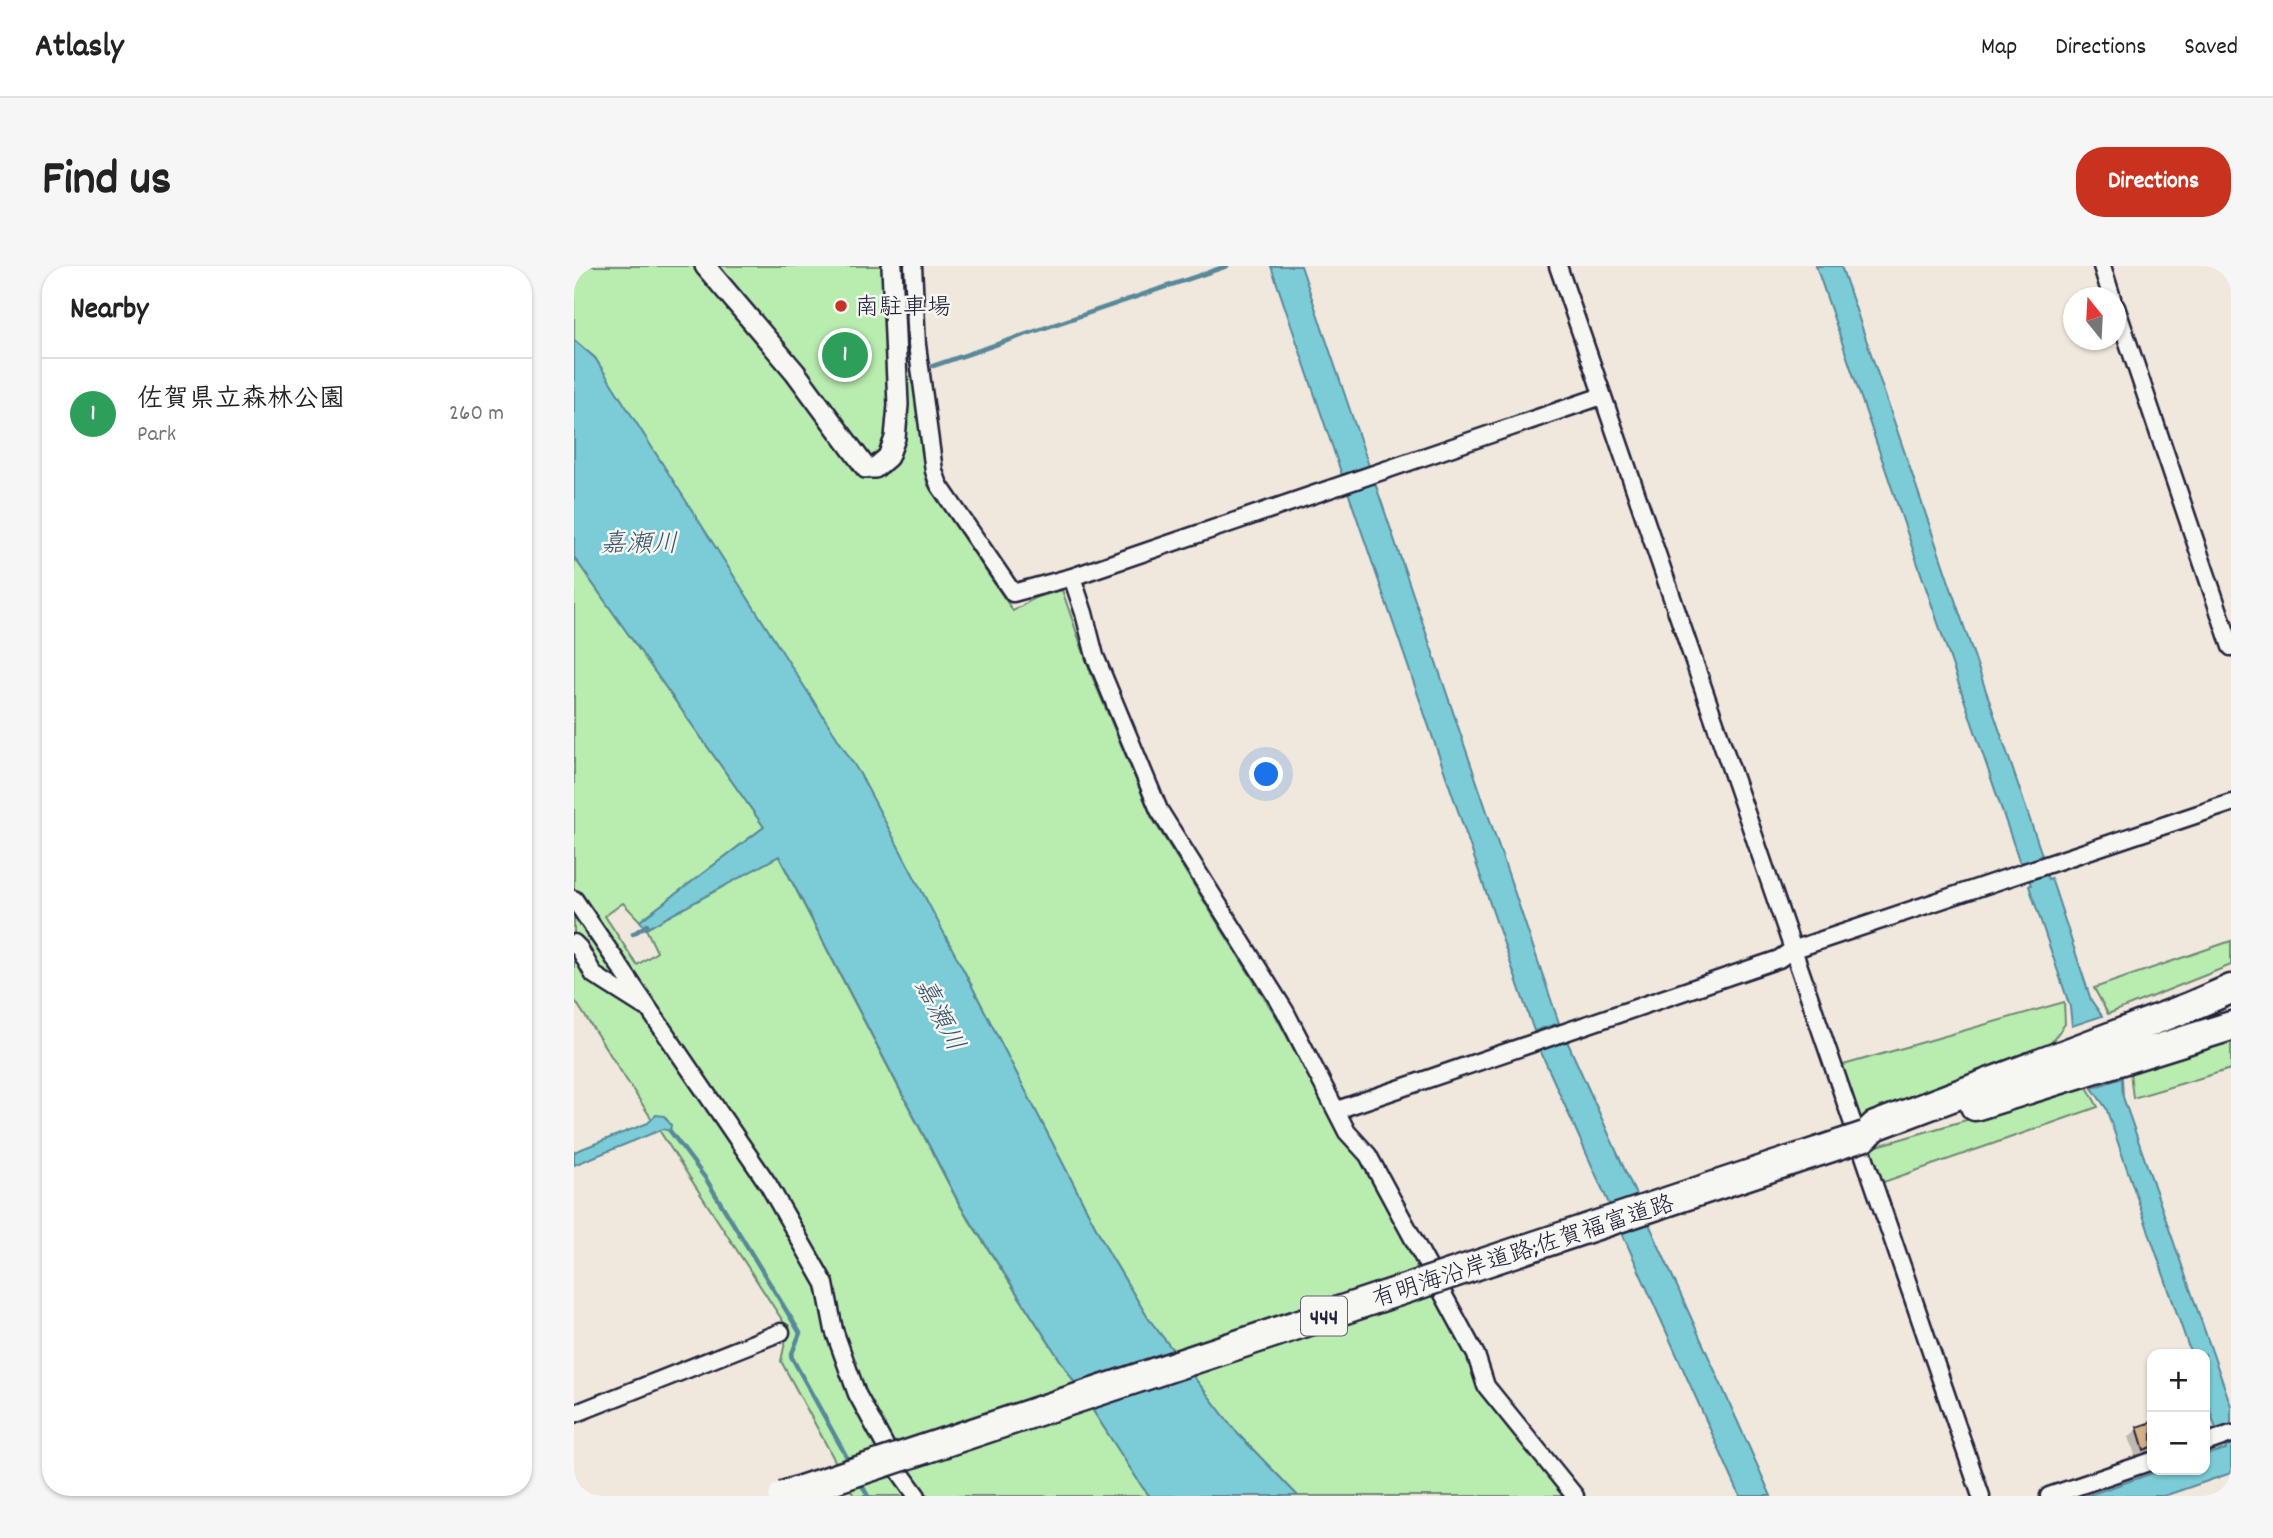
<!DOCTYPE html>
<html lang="en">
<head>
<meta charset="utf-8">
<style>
  :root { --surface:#fff; --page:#f6f6f6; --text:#222; --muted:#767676; --line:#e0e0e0; --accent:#c8321e }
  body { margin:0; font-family:Dekko,"Klee One",sans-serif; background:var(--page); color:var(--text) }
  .controls { position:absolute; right:21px; bottom:21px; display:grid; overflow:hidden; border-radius:14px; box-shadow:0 2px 5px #0004 }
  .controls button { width:63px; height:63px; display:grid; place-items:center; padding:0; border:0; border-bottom:2px solid var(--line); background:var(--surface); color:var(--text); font:35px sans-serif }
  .compass { position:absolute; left:1489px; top:21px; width:63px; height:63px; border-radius:50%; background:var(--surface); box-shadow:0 2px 5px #0004; rotate:342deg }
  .you { position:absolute; left:693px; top:509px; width:24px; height:24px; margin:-18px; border:5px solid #fff; border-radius:50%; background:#1a73e8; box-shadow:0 0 0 10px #1a73e833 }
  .badge { display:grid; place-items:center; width:46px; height:46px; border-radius:50%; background:var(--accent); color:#fff; font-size:23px; font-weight:700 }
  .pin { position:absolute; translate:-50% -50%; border:4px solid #fff; box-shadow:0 2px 7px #0006 }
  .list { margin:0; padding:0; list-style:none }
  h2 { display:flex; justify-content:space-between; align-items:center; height:91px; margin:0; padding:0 28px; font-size:30px }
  h2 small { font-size:23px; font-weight:400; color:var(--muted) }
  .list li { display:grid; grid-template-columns:46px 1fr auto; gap:21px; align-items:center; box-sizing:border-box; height:112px; padding:0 28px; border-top:2px solid var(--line) }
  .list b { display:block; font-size:26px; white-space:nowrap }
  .list p { margin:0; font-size:23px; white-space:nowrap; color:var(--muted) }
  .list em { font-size:23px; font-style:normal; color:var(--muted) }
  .map { position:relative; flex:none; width:1657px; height:1230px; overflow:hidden; border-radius:28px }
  header { display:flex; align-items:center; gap:42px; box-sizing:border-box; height:98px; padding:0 35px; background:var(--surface); border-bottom:2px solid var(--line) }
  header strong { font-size:33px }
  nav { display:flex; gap:38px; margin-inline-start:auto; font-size:24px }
  .intro { display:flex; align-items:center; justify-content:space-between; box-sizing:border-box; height:168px; padding:0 42px }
  h1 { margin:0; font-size:49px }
  .button { padding:18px 32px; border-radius:28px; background:var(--accent); color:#fff; font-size:24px; font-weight:700 }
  main { display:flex; gap:42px; padding:0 42px }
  aside { flex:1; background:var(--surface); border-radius:28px; box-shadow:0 2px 5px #0004 }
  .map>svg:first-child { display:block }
  .green { fill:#b9edaf; stroke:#6e8875; stroke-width:2 }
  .water { fill:#7cccd7; stroke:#588899; stroke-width:2 }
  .shadow { fill:#0003 }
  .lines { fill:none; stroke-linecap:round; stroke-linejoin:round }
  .stream { stroke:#588899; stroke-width:4.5 }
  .building { fill:#d6b087; stroke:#22223b; stroke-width:2 }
  .minor-casing { stroke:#22223b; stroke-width:21 }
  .tertiary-casing { stroke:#22223b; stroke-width:24 }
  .motorway-casing { stroke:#22223b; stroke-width:33 }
  .minor { stroke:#f6f6f2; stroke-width:16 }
  .tertiary { stroke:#f6f6f2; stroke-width:19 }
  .motorway { stroke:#f6f6f2; stroke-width:28 }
  .motorway-bridge-casing { stroke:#22223b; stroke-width:33; stroke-linecap:butt }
  .motorway-bridge { stroke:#f6f6f2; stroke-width:28 }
  .poi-dot { fill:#c8321e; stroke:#f6f6f2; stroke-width:2.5 }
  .labels { text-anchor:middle; stroke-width:5; stroke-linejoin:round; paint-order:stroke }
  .shield { fill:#f6f6f2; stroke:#626272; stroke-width:2 }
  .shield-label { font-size:23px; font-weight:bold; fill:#22223b }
  .poi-label { font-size:24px; fill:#22223b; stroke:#f6f6f2; text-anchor:start }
  .street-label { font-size:24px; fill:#22223b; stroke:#f6f6f2 }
  .water-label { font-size:26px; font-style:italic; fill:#3d556a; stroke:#f6f6f2 }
</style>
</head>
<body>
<header>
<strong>Atlasly</strong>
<nav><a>Map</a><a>Directions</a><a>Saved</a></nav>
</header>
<div class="intro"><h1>Find us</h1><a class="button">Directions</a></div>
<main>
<aside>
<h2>Nearby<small></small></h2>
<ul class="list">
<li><span class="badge" style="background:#2e9e5b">1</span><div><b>佐賀県立森林公園</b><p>Park</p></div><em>260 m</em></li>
</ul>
</aside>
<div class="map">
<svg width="1657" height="1230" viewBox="0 0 1657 1230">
  <rect width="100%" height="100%" fill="#f0e8dd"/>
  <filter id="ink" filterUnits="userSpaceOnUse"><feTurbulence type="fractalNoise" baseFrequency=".0143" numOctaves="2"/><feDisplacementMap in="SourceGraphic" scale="14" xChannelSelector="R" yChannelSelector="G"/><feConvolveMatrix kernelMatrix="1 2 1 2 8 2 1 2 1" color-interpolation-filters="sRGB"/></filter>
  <g filter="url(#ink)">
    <!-- green -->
    <path class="green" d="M0 0H311C315 61 319 121 309 182L303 187 314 206 326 178 325 0H334L338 85 353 218 439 345 461 332 488 324 517 408 578 552 703 752 767 872 788 891 895 1086 910 1124 991 1230H724L664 1168 574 1052 535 987 390 705 21 92 0 74Z
      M0 291 190 561 66 655 49 637 31 650 63 699 83 686 72 663 204 589 386 940 569 1222 576 1230H280L207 1095 214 1063 0 733Z
      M1657 675V699L1534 748 1520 722Z
      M1490 736 1491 758 1470 786 1286 854 1266 800Z
      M1657 775V803L1559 832 1556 806Z
      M1512 819 1524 841 1304 918 1293 883Z"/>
    <!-- water -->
    <path class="water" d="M697 0H727L795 200 768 209Z
      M1242 0H1267L1468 589 1465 590V593L1474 613 1477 612 1517 734 1528 750 1498 760 1496 741 1455 620 1457 619 1449 596 1446 597Z
      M0 74 21 92 286 508 390 705 535 987 574 1052 664 1168 724 1230H576L569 1222 386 939 205 590 72 663 66 655 190 561 0 291Z
      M801 217 985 757 960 765 774 226Z
      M993 775 1197 1230H1166L966 784Z
      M1548 812 1549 831 1657 1140V1162L1647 1165 1646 1162 1642 1163 1631 1129V1088H1617L1532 842 1518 822Z
      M82 849 90 850 97 859 96 865 89 863 0 899V886L74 857Z
      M1657 1176V1207L1590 1230H1512L1588 1204H1631V1189L1652 1183 1651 1178Z"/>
    <!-- shadow -->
    <path class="shadow" d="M1578 1158V1186L1562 1192 1555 1171 1563 1163Z"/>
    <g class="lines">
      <!-- stream -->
      <path class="stream" d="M359 100 653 0
        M59 668 73 659
        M96 865 132 913 226 1067 217 1090 276 1197
        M285 1214 294 1230"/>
    </g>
    <!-- building -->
    <path class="building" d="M1578 1156V1181L1570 1184 1563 1161Z"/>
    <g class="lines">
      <defs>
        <path id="minor" d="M339 0 343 79 360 205 365 219 439 327 498 311 1028 130
          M984 0 1407 1230
          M1528 0 1538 32
          M1542 41 1657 381
          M498 311 510 347 521 390 585 544 711 745 773 866 794 889 902 1089 912 1120 1001 1230
          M0 633 194 918 251 1018 260 1064 283 1128 325 1205 343 1230
          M0 677 5 682 20 709 69 740
          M763 844 1205 693 1218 684 1657 537
          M0 1148 207 1066
          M1631 1177 1657 1168
          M1475 1230 1578 1195"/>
        <path id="tertiary" d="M131 0 221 106 292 202H301L314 191 321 172 324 139 318 0"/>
        <path id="motorway" d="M1401 840 1657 760
          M1291 870 1301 860 1615 741 1657 723"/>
      </defs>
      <!-- minor casing -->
      <use href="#minor" class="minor-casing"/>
      <!-- tertiary casing -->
      <use href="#tertiary" class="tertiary-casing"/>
      <!-- motorway casing -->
      <use href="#motorway" class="motorway-casing"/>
      <!-- minor -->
      <use href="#minor" class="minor"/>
      <!-- tertiary -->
      <use href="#tertiary" class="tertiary"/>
      <!-- motorway -->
      <use href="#motorway" class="motorway"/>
      <defs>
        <path id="motorway-bridge" d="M209 1230 1291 870"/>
      </defs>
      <!-- motorway-bridge casing -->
      <use href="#motorway-bridge" class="motorway-bridge-casing"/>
      <!-- motorway-bridge -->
      <use href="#motorway-bridge" class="motorway-bridge"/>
    </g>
  </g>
  <!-- markers -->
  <circle class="poi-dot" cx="267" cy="40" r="7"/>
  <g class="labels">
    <!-- shield labels -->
    <rect class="shield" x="727" y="1030.5" width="46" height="39" rx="5"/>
    <g class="shield-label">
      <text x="750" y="1058">444</text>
    </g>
    <!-- poi labels -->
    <g class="poi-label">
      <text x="281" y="48">南駐車場</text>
    </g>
    <!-- street labels -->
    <g class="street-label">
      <text transform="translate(949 984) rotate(-18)" y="8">有明海沿岸道路;佐賀福富道路</text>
    </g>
    <!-- water labels -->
    <g class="water-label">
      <text x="65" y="285">嘉瀬川</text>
      <text transform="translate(367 748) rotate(63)" y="9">嘉瀬川</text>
    </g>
  </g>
</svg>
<div class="controls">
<button>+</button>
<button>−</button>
</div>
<svg class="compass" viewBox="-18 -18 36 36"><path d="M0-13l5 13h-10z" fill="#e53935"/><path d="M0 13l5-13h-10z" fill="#767676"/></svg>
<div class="you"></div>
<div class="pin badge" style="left:271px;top:89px;background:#2e9e5b">1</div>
</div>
</main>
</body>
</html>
